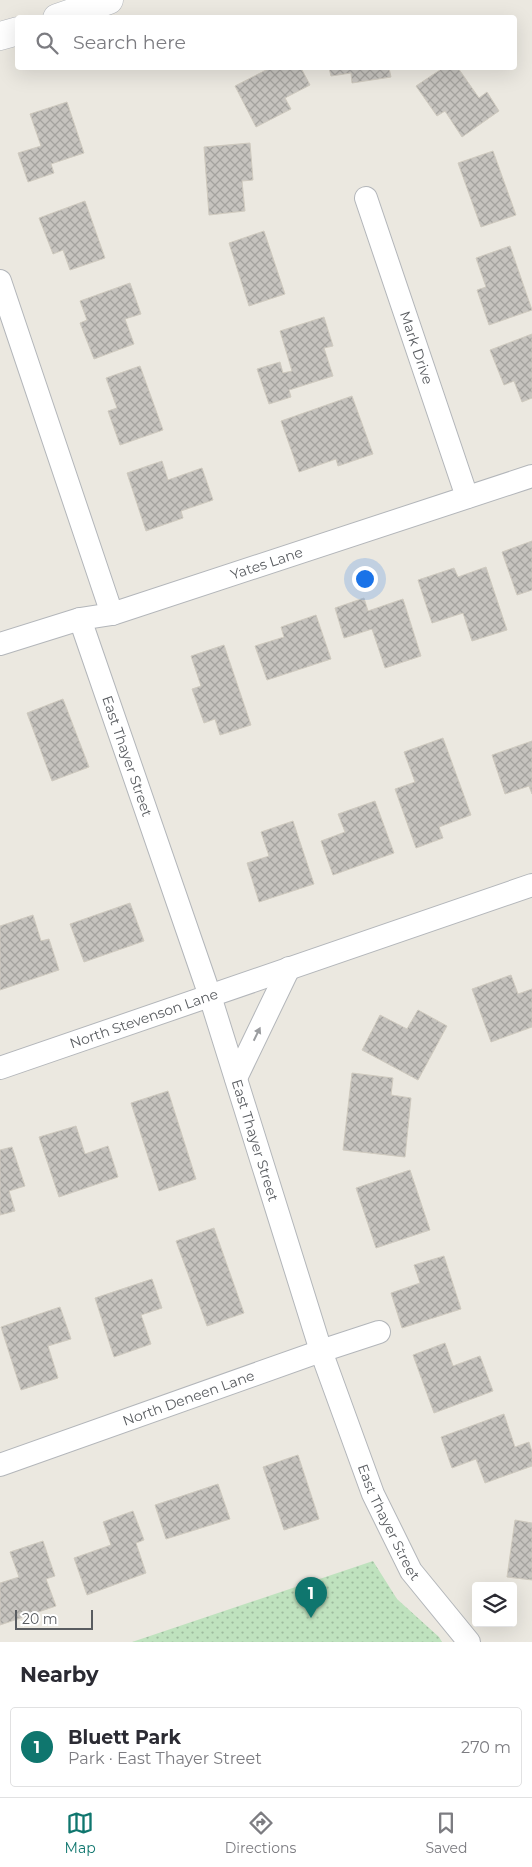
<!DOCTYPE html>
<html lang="en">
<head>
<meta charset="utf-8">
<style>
  :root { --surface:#fff; --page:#f7f7f7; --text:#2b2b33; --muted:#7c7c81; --line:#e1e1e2; --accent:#0f766e }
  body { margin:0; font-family:Montserrat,sans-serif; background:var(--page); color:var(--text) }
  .controls { position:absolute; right:15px; bottom:15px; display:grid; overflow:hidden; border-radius:5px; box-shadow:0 5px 20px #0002 }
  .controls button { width:45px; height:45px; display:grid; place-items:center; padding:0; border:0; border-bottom:1px solid var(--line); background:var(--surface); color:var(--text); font:25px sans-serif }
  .scale { position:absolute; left:15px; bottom:12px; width:78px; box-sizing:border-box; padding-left:5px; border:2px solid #595c60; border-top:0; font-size:14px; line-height:18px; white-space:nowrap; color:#595c60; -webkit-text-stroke:4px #fff; paint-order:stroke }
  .you { position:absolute; left:364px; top:578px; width:18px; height:18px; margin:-12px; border:4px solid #fff; border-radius:50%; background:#1a73e8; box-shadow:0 0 0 8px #1a73e833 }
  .badge { display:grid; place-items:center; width:32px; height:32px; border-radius:50%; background:var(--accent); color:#fff; font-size:16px; font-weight:700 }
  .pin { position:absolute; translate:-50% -41px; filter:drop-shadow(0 1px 2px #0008) }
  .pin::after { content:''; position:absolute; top:26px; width:18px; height:15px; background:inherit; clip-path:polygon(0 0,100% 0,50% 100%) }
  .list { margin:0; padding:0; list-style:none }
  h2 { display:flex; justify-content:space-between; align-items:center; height:65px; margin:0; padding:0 20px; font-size:21px }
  h2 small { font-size:16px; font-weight:400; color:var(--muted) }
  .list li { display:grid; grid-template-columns:32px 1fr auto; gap:15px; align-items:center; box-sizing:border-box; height:80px; margin:0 10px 10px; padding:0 10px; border:1px solid var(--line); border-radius:5px }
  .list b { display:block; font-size:19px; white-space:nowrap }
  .list p { margin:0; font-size:16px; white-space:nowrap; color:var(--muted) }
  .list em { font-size:16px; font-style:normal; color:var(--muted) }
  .icon { flex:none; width:28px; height:28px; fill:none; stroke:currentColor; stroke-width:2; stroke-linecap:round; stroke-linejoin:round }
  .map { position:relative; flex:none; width:532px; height:1642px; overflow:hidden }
  .search { position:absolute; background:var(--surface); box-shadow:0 5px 20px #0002; left:15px; right:15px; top:15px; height:55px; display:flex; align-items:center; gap:12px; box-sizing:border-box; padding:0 18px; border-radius:5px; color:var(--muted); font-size:19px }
  .sheet { height:155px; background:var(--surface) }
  nav { display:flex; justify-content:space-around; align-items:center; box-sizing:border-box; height:70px; border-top:1px solid var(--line); background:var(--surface); font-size:14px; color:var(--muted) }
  nav a { display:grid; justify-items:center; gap:2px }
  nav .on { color:var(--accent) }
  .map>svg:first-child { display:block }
  .park { fill:url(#park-dots) }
  .building { fill:url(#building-cross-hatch); stroke:#cfcabf }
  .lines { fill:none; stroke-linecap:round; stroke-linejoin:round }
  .street-casing { stroke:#b3b6ba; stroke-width:24 }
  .secondary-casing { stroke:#b4b7bc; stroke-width:29 }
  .street { stroke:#fff; stroke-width:22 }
  .secondary { stroke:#fff; stroke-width:28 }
  .oneway { fill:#9b9da0 }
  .labels { text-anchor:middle; stroke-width:4; stroke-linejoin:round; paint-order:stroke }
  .street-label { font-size:14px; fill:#595c60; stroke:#fff }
</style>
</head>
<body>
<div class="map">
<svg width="532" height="1642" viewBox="0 0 532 1642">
  <defs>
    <pattern id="park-dots" width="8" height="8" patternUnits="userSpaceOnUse" patternTransform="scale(1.25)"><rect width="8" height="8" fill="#bfe2be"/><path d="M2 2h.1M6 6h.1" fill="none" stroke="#9eba9e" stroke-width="1.8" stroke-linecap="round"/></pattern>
    <pattern id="building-cross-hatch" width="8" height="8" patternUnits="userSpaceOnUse" patternTransform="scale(1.25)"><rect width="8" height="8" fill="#c6c3be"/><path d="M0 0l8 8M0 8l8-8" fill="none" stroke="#a4a29e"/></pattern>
  </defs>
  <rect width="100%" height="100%" fill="#ebe8e0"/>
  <!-- park -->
  <path class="park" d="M373 1561 397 1599 439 1637 442 1642H132Z"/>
  <!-- building -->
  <path class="building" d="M270 68H301L310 85 285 98 291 109 256 127 235 86Z
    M329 68H389L391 77 352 83 351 73 331 76Z
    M443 68H458L479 98 487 92 499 111 462 137 445 111 437 116 416 86Z
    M67 102 84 153 51 164 54 173 28 182 18 153 41 146 30 114Z
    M250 143 253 180 242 181 245 211 209 215 204 147Z
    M493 151 516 215 481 227 458 163Z
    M85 201 105 258 70 270 63 250 53 254 39 218Z
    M264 231 285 294 249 306 229 243Z
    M510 246 532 310 489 325 477 290 486 287 476 258Z
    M130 283 141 314 125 319 134 344 94 359 80 323 87 320 80 301Z
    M324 317 333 346 324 348 333 376 289 390 291 397 269 404 257 369 280 362 283 373 292 371 280 331Z
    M532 334V398L522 402 514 381 504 385 490 350Z
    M140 366 163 430 120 445 108 411 117 408 106 378Z
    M352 396 373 454 338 466 336 459 299 472 281 421Z
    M162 461 168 480 202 468 213 500 181 511 183 518 146 531 127 473Z
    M532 541V590L517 595 502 552Z
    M486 567 507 630 472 641 463 613 432 623 418 580 454 568 458 577Z
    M364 598 368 611 403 599 421 656 385 668 372 629 344 638 335 608Z
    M316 615 331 659 267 680 255 646 284 637 281 627Z
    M224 645 251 725 220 735 215 719 204 723 192 689 201 686 191 656Z
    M63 699 89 767 52 781 27 713Z
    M443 738 471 815 439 827 443 838 416 848 395 789 415 782 404 752Z
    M532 741V794L529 786 505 794 492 755Z
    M375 801 394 853 333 875 321 841 345 832 338 814Z
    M293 821 314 884 259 902 247 863 269 856 261 832Z
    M130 903 144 941 84 962 70 924Z
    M33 915 41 941 49 939 59 970 0 990V926Z
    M511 975 518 994 532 989V1027L491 1042 472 989Z
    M418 1010 447 1026 418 1080 362 1050 380 1015 407 1029Z
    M352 1073 393 1078 391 1095 411 1098 405 1157 343 1150Z
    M168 1091 196 1179 159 1191 131 1103Z
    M76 1126 85 1154 108 1146 118 1177 59 1197 39 1137Z
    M12 1147 25 1186 9 1191 15 1211 0 1215V1150Z
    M410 1170 430 1230 376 1248 356 1188Z
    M214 1228 244 1313 207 1326 176 1241Z
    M444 1256 461 1309 402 1328 391 1293 420 1283 414 1265Z
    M152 1279 162 1308 141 1315 151 1344 114 1357 95 1298Z
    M60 1307 71 1339 48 1346 58 1378 21 1390 1 1327Z
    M445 1343 453 1366 480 1356 493 1391 434 1413 413 1355Z
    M504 1414 515 1447 529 1442 532 1452V1466L485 1483 476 1459 452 1468 441 1437Z
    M298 1455 319 1519 284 1530 263 1467Z
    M218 1484 230 1519 166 1539 155 1505Z
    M133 1511 144 1540 136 1543 146 1573 87 1595 74 1558 111 1545 103 1522Z
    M515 1520 532 1523V1580L507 1577Z
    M43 1541 55 1576 46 1579 56 1606 0 1625V1583L19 1577 10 1552Z"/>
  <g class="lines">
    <defs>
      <g id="street">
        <path id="s1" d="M366 198 467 497"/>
        <path d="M0 281 112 614"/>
        <path id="s2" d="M80 619 210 996 321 1351 373 1494 411 1571 469 1642"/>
        <path id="s3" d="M0 644 80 619 112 614 532 476"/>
        <path id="s4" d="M0 1068 532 885"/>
        <path d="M236 1078 289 968"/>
        <path id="s5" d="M0 1465 321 1351 379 1332"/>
      </g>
      <path id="secondary" d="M57 18 109 0
        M0 36 18 31"/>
    </defs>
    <!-- street casing -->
    <use href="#street" class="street-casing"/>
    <!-- secondary casing -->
    <use href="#secondary" class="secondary-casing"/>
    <!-- street -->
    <use href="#street" class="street"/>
    <!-- secondary -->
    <use href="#secondary" class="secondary"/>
  </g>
  <!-- one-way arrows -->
  <defs><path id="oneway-solid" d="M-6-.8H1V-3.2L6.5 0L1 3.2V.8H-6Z" transform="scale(1.25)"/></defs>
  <use class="oneway" href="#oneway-solid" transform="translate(257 1034) rotate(-64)"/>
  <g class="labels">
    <!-- street labels -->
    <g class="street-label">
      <text dy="5" stroke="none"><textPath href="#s1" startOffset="158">Mark Drive</textPath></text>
      <text dy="5" stroke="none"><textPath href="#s3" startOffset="279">Yates Lane</textPath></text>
      <text dy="5" stroke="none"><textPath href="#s2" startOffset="145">East Thayer Street</textPath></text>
      <text dy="5" stroke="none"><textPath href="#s4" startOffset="152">North Stevenson Lane</textPath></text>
      <text dy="5" stroke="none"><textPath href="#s2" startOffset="550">East Thayer Street</textPath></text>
      <text dy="5" stroke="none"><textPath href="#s5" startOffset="200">North Deneen Lane</textPath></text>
      <text dy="5" stroke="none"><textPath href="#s2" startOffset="955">East Thayer Street</textPath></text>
    </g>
  </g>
</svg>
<div class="controls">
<button><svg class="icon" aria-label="layers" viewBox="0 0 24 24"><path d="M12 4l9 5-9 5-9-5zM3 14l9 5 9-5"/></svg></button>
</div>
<div class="scale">20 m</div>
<div class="you"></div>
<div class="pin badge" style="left:311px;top:1618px">1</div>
<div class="search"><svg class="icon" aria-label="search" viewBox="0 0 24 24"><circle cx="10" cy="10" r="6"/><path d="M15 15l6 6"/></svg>Search here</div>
</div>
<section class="sheet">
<h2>Nearby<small></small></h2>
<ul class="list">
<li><span class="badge">1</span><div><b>Bluett Park</b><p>Park · East Thayer Street</p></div><em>270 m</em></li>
</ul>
</section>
<nav>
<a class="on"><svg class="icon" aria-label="map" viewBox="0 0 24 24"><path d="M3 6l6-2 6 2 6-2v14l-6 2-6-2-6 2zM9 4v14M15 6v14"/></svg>Map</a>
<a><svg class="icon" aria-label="directions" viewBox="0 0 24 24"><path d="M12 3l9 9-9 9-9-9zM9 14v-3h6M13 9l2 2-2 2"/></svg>Directions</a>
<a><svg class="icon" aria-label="saved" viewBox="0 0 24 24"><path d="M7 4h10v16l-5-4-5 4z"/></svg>Saved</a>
</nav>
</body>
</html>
